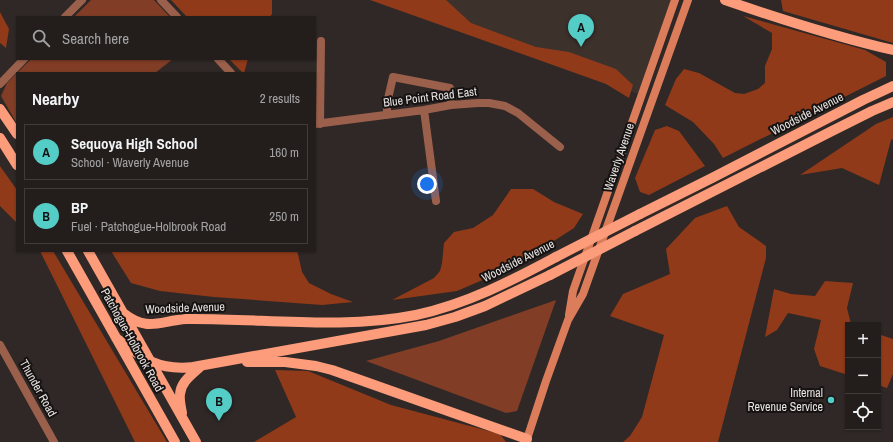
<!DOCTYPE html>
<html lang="en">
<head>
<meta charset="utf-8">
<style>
  :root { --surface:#231e1c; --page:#2b2725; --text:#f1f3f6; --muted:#a3a2a3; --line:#403c3b; --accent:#54cdc6 }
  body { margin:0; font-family:"Archivo Narrow",sans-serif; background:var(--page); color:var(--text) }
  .controls { position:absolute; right:12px; bottom:12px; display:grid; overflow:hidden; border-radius:0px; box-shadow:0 1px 3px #0004 }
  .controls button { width:36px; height:36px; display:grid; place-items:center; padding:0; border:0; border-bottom:1px solid var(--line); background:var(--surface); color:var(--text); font:20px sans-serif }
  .you { position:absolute; left:427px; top:184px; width:14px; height:14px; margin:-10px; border:3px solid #fff; border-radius:50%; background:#1a73e8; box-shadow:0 0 0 6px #1a73e833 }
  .badge { display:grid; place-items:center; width:26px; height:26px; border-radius:50%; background:var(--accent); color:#111; font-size:13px; font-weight:700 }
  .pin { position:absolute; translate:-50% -33px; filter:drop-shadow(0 1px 2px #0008) }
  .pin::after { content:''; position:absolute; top:21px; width:14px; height:12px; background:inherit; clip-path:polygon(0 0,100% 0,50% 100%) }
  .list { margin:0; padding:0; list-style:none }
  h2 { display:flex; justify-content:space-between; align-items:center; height:52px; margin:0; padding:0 16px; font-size:17px }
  h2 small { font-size:13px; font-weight:400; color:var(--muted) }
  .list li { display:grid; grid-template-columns:26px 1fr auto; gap:12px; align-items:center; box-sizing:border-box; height:56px; margin:0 8px 8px; padding:0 8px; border:1px solid var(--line); border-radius:0px }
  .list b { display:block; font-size:15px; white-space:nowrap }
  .list p { margin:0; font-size:13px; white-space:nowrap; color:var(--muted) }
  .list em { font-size:13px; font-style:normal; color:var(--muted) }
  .icon { flex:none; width:22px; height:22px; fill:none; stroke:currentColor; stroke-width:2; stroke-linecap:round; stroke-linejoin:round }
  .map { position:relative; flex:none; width:893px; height:442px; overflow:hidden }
  .search { position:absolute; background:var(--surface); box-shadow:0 1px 3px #0004; left:16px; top:16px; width:300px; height:44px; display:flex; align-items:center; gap:10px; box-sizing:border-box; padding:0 14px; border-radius:0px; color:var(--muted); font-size:15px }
  .panel { position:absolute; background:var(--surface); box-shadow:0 1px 3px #0004; left:16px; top:72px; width:300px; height:180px; border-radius:0px }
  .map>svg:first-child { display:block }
  .built { fill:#3d312c }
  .green { fill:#813d25 }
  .forest { fill:#903a19 }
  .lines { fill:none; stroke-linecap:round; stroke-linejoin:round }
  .minor { stroke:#9b604b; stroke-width:8 }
  .secondary { stroke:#db7c5b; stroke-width:8 }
  .primary { stroke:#fd9c7a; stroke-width:10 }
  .primary-bridge { stroke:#fd9c7a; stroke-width:10 }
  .poi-dot { fill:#54cdc6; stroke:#151211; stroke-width:1.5 }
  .labels { text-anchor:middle; stroke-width:4; stroke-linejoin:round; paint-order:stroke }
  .street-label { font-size:12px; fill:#e7e3e1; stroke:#151211 }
  .poi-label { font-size:12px; fill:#e7e3e1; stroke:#151211; text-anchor:end }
</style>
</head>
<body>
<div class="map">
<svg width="893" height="442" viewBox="0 0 893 442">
  <rect width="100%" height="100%" fill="#2f2826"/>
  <!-- built -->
  <path class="built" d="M375 0H672L638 94Z"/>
  <!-- green -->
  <path class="green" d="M91 0H154L170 17H74Z
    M31 59H173L155 73H17Z
    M17 73V124L1 96 7 83Z
    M556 300 517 411 506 413 366 361 439 341Z"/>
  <!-- forest -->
  <path class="forest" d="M171 0H272V14L270 17H187Z
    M370 0H446L471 23 536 47 569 52 616 69 633 85 629 98 606 84Z
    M781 0H893V43L783 11Z
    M0 12 9 29 6 48 0 43Z
    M743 16 865 50 886 62V76L723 158 714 144 693 122 665 105 676 79 684 69 699 73 735 93 744 94 758 89 765 83V66L772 49V33Z
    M229 59H248L244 73H243Z
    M893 117V139L891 140 879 185 842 168 800 175 876 124Z
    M667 126 679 131 705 166 649 195 640 192 635 178 655 130Z
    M0 166 17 190V223L0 206Z
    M511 189H533L554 202 583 214 574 228 515 266 457 291 392 300 434 278 440 271 442 263 444 243 454 232 473 228 493 215Z
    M727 206 739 227 766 246V258L718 442H623L630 436 642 417 664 335 610 316 623 294 670 274 666 249 695 218Z
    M40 251H53L167 442H135Z
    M111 251H297L298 254 302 272 309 283 331 294 353 302 322 305 214 297 160 291 131 283Z
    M825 281 853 283 847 308 851 324 853 325H848V375L820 366 814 349 821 320 788 313 777 330 765 337 774 289 791 294 815 296Z
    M878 334 893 339V374L887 388 878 385Z
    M275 370 308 371 391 405 500 434 506 442H254L296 417Z"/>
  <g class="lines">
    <!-- minor -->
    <path class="minor" d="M161 0 177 17
      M65 17 82 0
      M218 59 231 73
      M0 84 24 59
      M424 110 436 201
      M387 115V103L393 77 450 88 451 105
      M315 124 424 110 451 105 478 103H489L505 106 518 113 560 147
      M320 124 321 41
      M0 345 54 442"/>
    <!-- secondary -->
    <path class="secondary" d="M569 315 573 291 675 0
      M526 442 546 381 568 320 583 294 688 0"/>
    <!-- primary -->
    <path class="primary" d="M725 0C780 19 836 37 893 50
      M0 109 17 134
      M0 138 17 165
      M640 214 712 178 863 100 893 86
      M635 231 830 132 872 111 893 102
      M67 251 175 442
      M88 251 196 442
      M123 313C147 332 159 321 186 319 263 318 341 330 416 315 467 304 511 281 556 257
      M116 338C142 358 158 371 193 367L426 325 455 317 485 306 550 275
      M247 362H285L316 366 332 370 527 439
      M182 413C181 407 179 400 180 394 181 381 193 374 201 366"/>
    <!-- primary-bridge -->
    <path class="primary-bridge" d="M556 257 640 214
      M550 275 635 231"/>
  </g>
  <!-- markers -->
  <circle class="poi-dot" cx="831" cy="400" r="4"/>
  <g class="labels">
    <!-- street labels -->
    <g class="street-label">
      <text transform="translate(430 97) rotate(-7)" y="4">Blue Point Road East</text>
      <text transform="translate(807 114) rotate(-27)" y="4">Woodside Avenue</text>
      <text transform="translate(619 157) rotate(-71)" y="4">Waverly Avenue</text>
      <text transform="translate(518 261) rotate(-27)" y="4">Woodside Avenue</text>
      <text transform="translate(185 308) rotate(-2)" y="4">Woodside Avenue</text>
      <text transform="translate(132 340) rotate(61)" y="4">Patchogue-Holbrook Road</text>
      <text transform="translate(38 388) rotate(61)" y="4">Thunder Road</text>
    </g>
    <!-- poi labels -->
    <g class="poi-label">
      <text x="823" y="397">Internal<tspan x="823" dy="14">Revenue Service</tspan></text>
    </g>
  </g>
</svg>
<div class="controls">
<button>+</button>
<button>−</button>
<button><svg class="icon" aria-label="locate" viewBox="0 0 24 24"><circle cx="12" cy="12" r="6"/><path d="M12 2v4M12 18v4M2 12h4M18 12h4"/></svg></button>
</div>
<div class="you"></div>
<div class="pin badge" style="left:581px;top:47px">A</div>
<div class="pin badge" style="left:219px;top:421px">B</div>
<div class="search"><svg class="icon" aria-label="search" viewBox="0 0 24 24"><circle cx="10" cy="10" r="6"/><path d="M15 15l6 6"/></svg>Search here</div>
<section class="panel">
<h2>Nearby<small>2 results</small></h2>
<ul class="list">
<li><span class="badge">A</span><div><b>Sequoya High School</b><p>School · Waverly Avenue</p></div><em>160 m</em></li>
<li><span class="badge">B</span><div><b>BP</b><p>Fuel · Patchogue-Holbrook Road</p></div><em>250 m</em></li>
</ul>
</section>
</div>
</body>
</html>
